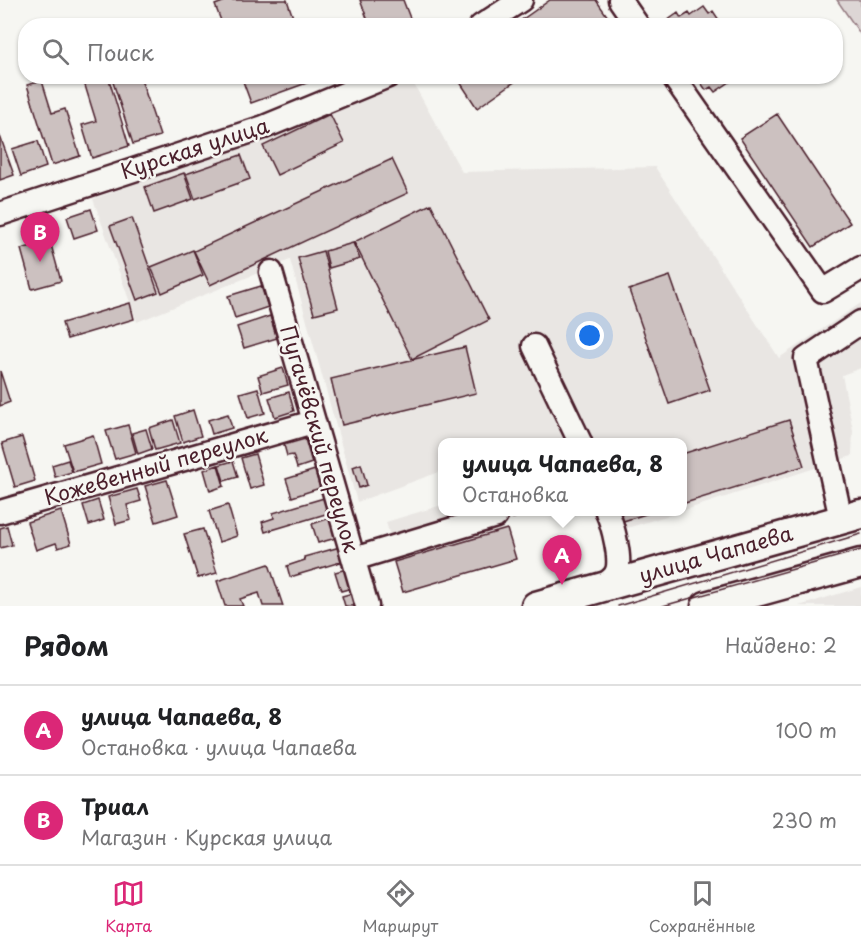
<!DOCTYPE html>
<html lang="ru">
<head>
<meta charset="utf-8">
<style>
  :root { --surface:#fff; --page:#f2f2f2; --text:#202124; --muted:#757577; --line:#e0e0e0; --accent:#db2777 }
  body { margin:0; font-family:"Playpen Sans",sans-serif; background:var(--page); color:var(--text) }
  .you { position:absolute; left:590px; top:336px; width:21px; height:21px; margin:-15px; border:4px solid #fff; border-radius:50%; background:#1a73e8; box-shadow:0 0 0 9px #1a73e833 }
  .badge { display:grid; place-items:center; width:39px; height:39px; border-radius:50%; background:var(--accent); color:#fff; font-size:20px; font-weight:700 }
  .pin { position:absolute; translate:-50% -50px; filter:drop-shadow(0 2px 3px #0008) }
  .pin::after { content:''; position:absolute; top:32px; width:21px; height:18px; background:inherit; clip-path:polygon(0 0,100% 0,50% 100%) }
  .popup { position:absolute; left:438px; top:438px; width:249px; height:78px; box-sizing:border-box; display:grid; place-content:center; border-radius:12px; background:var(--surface); filter:drop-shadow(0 2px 4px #0005); font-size:20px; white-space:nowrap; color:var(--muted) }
  .popup b { font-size:22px; color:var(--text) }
  .popup::after { content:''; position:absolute; left:50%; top:100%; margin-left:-12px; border:12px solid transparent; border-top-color:var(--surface) }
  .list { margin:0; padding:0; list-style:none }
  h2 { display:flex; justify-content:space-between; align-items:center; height:78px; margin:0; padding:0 24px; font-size:26px }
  h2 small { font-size:20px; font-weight:400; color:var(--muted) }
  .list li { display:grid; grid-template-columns:39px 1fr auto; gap:18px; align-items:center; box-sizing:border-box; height:90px; padding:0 24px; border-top:2px solid var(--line) }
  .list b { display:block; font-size:22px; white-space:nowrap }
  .list p { margin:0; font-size:20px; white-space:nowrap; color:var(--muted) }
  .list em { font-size:20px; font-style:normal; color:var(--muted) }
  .icon { flex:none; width:33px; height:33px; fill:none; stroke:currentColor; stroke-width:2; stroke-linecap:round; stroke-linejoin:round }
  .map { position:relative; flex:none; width:861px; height:606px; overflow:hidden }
  .search { position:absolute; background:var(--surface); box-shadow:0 2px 4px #0004; left:18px; right:18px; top:18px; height:66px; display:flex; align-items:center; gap:15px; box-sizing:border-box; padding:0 21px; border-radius:24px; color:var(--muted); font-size:22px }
  .sheet { height:258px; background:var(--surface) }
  nav { display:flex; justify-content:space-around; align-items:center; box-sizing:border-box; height:84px; border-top:2px solid var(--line); background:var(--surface); font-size:16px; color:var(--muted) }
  nav a { display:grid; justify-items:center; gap:3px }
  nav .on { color:var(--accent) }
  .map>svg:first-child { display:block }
  .built { fill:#e9e6e3 }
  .green { fill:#ddd6d5; stroke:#947a80; stroke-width:1.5 }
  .building { fill:#ccc1c0; stroke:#4a1f2b; stroke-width:1.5 }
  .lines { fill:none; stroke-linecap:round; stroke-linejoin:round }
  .minor-casing { stroke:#4a1f2b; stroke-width:27 }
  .major-casing { stroke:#4a1f2b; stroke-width:33 }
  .minor { stroke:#f6f6f2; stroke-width:22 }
  .major { stroke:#f6f6f2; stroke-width:28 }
  .tram { stroke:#4a1f2b; stroke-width:1.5 }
  .labels { text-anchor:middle; stroke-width:5; stroke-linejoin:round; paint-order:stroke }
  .street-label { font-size:21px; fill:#4a1f2b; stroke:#f6f6f2 }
</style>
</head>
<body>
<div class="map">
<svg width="861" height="606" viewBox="0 0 861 606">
  <rect width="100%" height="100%" fill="#f6f6f2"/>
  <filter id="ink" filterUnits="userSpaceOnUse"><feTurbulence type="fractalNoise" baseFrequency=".0167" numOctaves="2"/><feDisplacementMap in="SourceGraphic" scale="12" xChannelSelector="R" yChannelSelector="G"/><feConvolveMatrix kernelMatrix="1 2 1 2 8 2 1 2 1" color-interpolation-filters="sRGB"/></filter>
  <g filter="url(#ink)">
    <!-- built -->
    <path class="built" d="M403 77H410L462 172 655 167 779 358 861 303V368L842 375 853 430 852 456 682 511V442H442V471L357 502 290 260 137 322 93 199 261 138Z
      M442 505V512H455L456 517 390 536 386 522Z
      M608 512H679L614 532Z
      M861 587V606H799Z"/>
    <!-- green -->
    <path class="green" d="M837 0H861V35Z"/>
    <!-- building -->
    <path class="building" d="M228 0H287L296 26H223L215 5Z
      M360 0H403L413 26H370Z
      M550 0H596L608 17 597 26H513Z
      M704 7 709 14 713 11 723 26H666L664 23 678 13 681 18 689 13 691 16Z
      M90 76H108L129 146 92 158 82 125 96 121 83 79Z
      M111 76H140L160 136 133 144Z
      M241 76H326L251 103Z
      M456 76H523L477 108Z
      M696 76H737V77L715 92 711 87 706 90Z
      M42 81 52 113 65 109 80 156 52 165 27 85Z
      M330 114 344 143 277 175 263 146Z
      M777 114 850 223 813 247 740 138Z
      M0 136 14 175 0 180Z
      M38 141 46 167 21 176 12 149Z
      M241 155 250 179 195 199 186 174Z
      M392 159 408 193 210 285 194 251Z
      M184 173 193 199 154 213 145 187Z
      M431 204 489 320 412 359 354 242Z
      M91 209 98 230 74 238 67 217Z
      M132 218 158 292 137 300 110 226Z
      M50 241 61 281 32 289 21 249Z
      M353 243 360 259 329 268 325 251Z
      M193 250 203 275 162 293 151 267Z
      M323 251 338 308 314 314 298 258Z
      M670 276 710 390 669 404 629 290Z
      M261 286 268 307 235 318 228 296Z
      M130 303 134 319 67 339 62 323Z
      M270 316 277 338 244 348 237 327Z
      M465 347 476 393 342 425 331 379Z
      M283 368 288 385 263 392 258 376Z
      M0 371 10 402 0 406Z
      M258 388 265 413 248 418 240 393Z
      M289 392 294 411 275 417 269 398Z
      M193 410 201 436 183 442 175 416Z
      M228 414 232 428 212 434 208 420Z
      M173 420 180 443 155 450 149 428Z
      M789 420 804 466 682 504V454Z
      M128 425 136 453 115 459 106 431Z
      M146 429 152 449 138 454 132 433Z
      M93 435 101 464 73 472 64 444Z
      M22 437 35 481 15 487 2 443Z
      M305 439 312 463 297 468 293 455 287 456 284 445Z
      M255 454 264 485 250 489 241 458Z
      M68 460 72 472 55 477 52 465Z
      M233 461 238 477 224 481 219 465Z
      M361 464 367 485 359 488 353 467Z
      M218 465 224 486 210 491 204 470Z
      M315 470 320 488 292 497 286 479Z
      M167 480 178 515 156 522 145 486Z
      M137 489 141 501 127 505 131 520 116 524 108 497Z
      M324 498 329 513 265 532 262 522 274 518 273 513Z
      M98 500 104 520 89 525 83 505Z
      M228 505 237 536 219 542 209 511Z
      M61 511 71 544 58 548 56 543 36 550 27 522Z
      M511 512H535L513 518Z
      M614 512H652L617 523Z
      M330 518 336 538 318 543 312 524Z
      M7 526 12 545 0 548V528Z
      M203 529 217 573 198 578 184 534Z
      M507 529 516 559 403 592 394 562Z
      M340 547 344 561 290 577 287 566 305 560 304 557Z
      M269 564 283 606H263L259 593 240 599 243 606H225L217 581Z
      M347 569 352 588 341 591 335 572Z
      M353 593 357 606H345L342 596Z"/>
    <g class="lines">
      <defs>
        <path id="minor" d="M620 0 638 26
          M481 26 521 0
          M673 76 823 291 861 268
          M0 214 264 127 388 76
          M271 272 367 606
          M534 346 580 442
          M0 512 313 422
          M841 519 806 359 861 322
          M354 559 496 516
          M603 587C607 582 614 578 616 573 623 562 612 523 607 512"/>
        <path id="major" d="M536 606 861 514
          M706 606 861 563"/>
      </defs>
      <!-- minor casing -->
      <use href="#minor" class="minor-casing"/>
      <!-- major casing -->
      <use href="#major" class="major-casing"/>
      <!-- minor -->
      <use href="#minor" class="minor"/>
      <!-- major -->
      <use href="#major" class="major"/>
      <!-- tram -->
      <path class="tram" d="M618 606 861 534
        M663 606 861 550"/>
    </g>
  </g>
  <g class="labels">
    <!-- street labels -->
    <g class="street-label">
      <text transform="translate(195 149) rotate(-18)" y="7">Курская улица</text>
      <text transform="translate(319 439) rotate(74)" y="7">Пугачёвский переулок</text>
      <text transform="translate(156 467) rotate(-16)" y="7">Кожевенный переулок</text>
      <text transform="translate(716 555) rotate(-16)" y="7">улица Чапаева</text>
    </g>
  </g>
</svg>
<div class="you"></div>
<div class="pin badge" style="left:562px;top:585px">A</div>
<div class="popup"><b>улица Чапаева, 8</b>Остановка</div>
<div class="pin badge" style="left:40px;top:262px">B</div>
<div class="search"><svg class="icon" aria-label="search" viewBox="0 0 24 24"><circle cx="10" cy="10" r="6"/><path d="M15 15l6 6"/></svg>Поиск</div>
</div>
<section class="sheet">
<h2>Рядом<small>Найдено: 2</small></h2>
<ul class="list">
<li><span class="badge">A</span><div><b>улица Чапаева, 8</b><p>Остановка · улица Чапаева</p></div><em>100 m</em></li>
<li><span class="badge">B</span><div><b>Триал</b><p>Магазин · Курская улица</p></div><em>230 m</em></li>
</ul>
</section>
<nav>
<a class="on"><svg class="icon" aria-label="map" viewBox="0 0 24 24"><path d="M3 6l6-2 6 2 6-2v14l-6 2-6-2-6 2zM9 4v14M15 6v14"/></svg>Карта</a>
<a><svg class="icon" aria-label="directions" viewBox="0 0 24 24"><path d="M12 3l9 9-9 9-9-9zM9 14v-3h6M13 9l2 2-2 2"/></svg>Маршрут</a>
<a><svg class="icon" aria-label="saved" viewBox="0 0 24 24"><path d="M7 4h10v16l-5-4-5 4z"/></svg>Сохранённые</a>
</nav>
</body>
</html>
